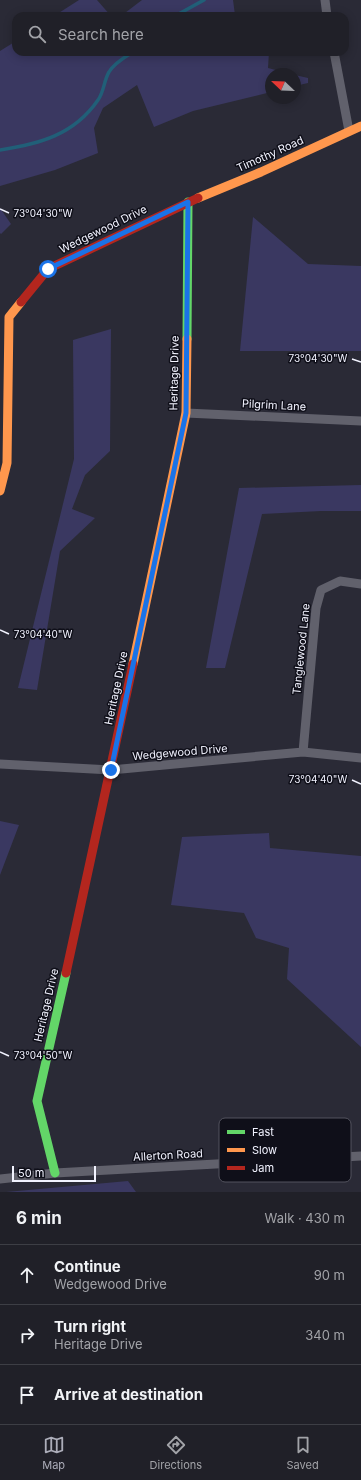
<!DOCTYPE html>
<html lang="en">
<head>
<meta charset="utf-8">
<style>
  :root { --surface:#202028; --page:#2d2d34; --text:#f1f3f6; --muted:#a2a3a8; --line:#3d3e45; --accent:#acadb9 }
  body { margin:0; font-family:Inter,sans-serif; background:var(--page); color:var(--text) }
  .compass { position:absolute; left:265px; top:68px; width:36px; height:36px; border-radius:50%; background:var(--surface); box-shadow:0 2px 10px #0003; rotate:293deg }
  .scale { position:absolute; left:12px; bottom:10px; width:84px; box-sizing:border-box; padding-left:4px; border:2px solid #f2f3ff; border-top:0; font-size:11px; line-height:14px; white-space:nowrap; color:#f2f3ff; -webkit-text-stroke:3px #0f0f19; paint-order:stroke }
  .stop { position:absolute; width:12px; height:12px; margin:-9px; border:3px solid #1a73e8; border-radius:50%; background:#fff }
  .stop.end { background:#1a73e8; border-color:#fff; box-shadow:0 1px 4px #0008 }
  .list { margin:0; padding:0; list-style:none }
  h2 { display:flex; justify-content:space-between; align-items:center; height:52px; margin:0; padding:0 16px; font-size:17px }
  h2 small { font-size:13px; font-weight:400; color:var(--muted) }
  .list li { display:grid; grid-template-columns:26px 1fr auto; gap:12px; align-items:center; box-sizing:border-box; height:60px; padding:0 16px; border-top:1px solid var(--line) }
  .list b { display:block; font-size:15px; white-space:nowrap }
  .list p { margin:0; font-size:13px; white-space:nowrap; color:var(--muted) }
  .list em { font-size:13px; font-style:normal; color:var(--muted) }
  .icon { flex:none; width:22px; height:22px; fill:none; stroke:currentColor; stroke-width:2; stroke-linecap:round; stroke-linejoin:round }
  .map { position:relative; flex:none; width:361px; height:1192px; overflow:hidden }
  .search { position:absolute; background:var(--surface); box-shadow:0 2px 10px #0003; left:12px; right:12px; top:12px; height:44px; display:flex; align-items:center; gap:10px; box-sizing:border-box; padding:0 14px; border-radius:12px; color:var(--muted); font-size:15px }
  .sheet { height:232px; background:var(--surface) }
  nav { display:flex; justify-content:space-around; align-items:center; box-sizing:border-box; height:56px; border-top:1px solid var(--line); background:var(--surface); font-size:11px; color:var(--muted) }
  nav a { display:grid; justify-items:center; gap:2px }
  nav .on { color:var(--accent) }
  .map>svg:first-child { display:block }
  .green { fill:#3a3861 }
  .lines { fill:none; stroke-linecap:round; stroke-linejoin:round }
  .stream { stroke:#215f78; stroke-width:3.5 }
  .street { stroke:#61616c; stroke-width:9 }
  .fast { stroke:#63d668; stroke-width:9 }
  .slow { stroke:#ff974d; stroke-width:9 }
  .jam { stroke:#b3261e; stroke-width:9 }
  .route { stroke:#1a73e8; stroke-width:5 }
  .ticks { fill:none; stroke:#f2f3ff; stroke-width:1.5 }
  .labels { text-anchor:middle; stroke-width:3; stroke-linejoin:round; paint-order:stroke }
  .street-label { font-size:11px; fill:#f2f3ff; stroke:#0f0f19 }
  .key { fill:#0f0f19; stroke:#53535e; stroke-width:1 }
  .key-label { font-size:11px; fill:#f2f3ff }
  .ticks-label { font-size:10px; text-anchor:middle; fill:#f2f3ff; stroke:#0f0f19; stroke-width:3; stroke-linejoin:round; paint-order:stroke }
</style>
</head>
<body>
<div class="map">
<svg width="361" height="1192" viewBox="0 0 361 1192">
  <rect width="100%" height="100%" fill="#2a2a36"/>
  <!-- green -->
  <path class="green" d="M79 0H97L111 16H54Z
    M142 0H233L235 15 271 12V16H121Z
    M16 41V52H269L268 68 291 74H271V92L193 111 154 127 137 85 103 108 94 128 98 153 55 170 0 186V51Z
    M295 75 308 78V83L295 86Z
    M0 208 11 224 1 234 0 233Z
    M253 217 308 264 361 266V351H240Z
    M111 329 110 451 85 475 72 509 95 518 60 551 37 690 18 688 74 459 73 340Z
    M361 485V511H321L262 514 225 668H206L239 488Z
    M0 821 19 825 0 875Z
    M269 833 270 848 361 856V1047L287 979 289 948 256 938 244 913 171 905 182 837Z
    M128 1181 136 1192H6Z"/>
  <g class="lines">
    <!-- stream -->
    <path class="stream" d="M175 16 204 0
      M0 150C39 144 74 135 98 100 104 92 104 80 109 72 114 63 125 57 133 52"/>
    <!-- street -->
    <path class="street" d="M325 0 327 16
      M334 52 349 131
      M186 413 361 421
      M303 752 316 608 321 590 340 581 361 584
      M0 764 111 770 303 752 361 758
      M0 1179 55 1173 361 1156"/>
    <!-- fast -->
    <path class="fast" d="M187 339 188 202
      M55 1173 37 1101 66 973"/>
    <!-- slow -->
    <path class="slow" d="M198 198 261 172 361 126
      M0 491 7 463 9 317 21 302
      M133 664 186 413 187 339"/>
    <!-- jam -->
    <path class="jam" d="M21 302 48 269 198 198
      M66 973 133 664"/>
  </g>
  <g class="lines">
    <!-- route -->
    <path class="route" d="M48 269 188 202 186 413 111 770"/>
  </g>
  <!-- ticks -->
  <path class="ticks" d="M0 209 9 213M352 359 361 362M0 630 9 634M352 780 361 784M0 1052 9 1056"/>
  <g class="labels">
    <!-- street labels -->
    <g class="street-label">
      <text transform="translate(270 154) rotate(-24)" y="4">Timothy Road</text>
      <text transform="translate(103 229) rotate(-26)" y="4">Wedgewood Drive</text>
      <text transform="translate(174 373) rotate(-89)" y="4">Heritage Drive</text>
      <text transform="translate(274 405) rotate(3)" y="4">Pilgrim Lane</text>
      <text transform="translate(301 649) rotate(-84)" y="4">Tanglewood Lane</text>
      <text transform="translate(116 688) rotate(-78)" y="4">Heritage Drive</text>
      <text transform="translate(180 752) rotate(-5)" y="4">Wedgewood Drive</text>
      <text transform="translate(46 1005) rotate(-77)" y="4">Heritage Drive</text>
      <text transform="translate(168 1155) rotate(-3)" y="4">Allerton Road</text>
    </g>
  </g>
  <!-- legend -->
  <rect x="219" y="1118" width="132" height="64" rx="6" class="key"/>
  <rect x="227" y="1130" width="18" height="4" fill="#63d668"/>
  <rect x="227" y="1148" width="18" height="4" fill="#ff974d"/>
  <rect x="227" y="1166" width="18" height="4" fill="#b3261e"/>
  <g class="key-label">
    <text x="252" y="1136">Fast</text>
    <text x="252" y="1154">Slow</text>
    <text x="252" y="1172">Jam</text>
  </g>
  <g class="ticks-label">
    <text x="43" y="217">73°04'30"W</text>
    <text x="318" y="362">73°04'30"W</text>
    <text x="43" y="638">73°04'40"W</text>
    <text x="318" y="783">73°04'40"W</text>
    <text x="43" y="1059">73°04'50"W</text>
  </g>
</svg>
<svg class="compass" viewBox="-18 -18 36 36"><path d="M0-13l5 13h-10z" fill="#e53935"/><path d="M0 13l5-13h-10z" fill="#a2a3a8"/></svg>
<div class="scale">50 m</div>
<div class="stop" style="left:48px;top:269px"></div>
<div class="stop end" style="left:111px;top:770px"></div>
<div class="search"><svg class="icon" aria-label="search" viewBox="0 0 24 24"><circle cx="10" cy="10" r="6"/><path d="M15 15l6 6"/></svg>Search here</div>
</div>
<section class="sheet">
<h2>6 min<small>Walk · 430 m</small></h2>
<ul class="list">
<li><svg class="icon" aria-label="ahead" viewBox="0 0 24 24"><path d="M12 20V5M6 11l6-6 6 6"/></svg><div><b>Continue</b><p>Wedgewood Drive</p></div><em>90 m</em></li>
<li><svg class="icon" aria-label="right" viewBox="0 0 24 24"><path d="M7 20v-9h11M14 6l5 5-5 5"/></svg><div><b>Turn right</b><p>Heritage Drive</p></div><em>340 m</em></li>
<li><svg class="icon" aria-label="arrive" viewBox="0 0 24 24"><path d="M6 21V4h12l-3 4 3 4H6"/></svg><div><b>Arrive at destination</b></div></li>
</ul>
</section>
<nav>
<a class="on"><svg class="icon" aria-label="map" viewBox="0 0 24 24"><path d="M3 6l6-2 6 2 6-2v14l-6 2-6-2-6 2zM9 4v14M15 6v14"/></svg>Map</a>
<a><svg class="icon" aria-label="directions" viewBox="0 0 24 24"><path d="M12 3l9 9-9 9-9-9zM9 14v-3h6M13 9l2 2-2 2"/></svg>Directions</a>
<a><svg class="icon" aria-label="saved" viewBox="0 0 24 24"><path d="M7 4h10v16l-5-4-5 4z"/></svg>Saved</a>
</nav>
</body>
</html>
